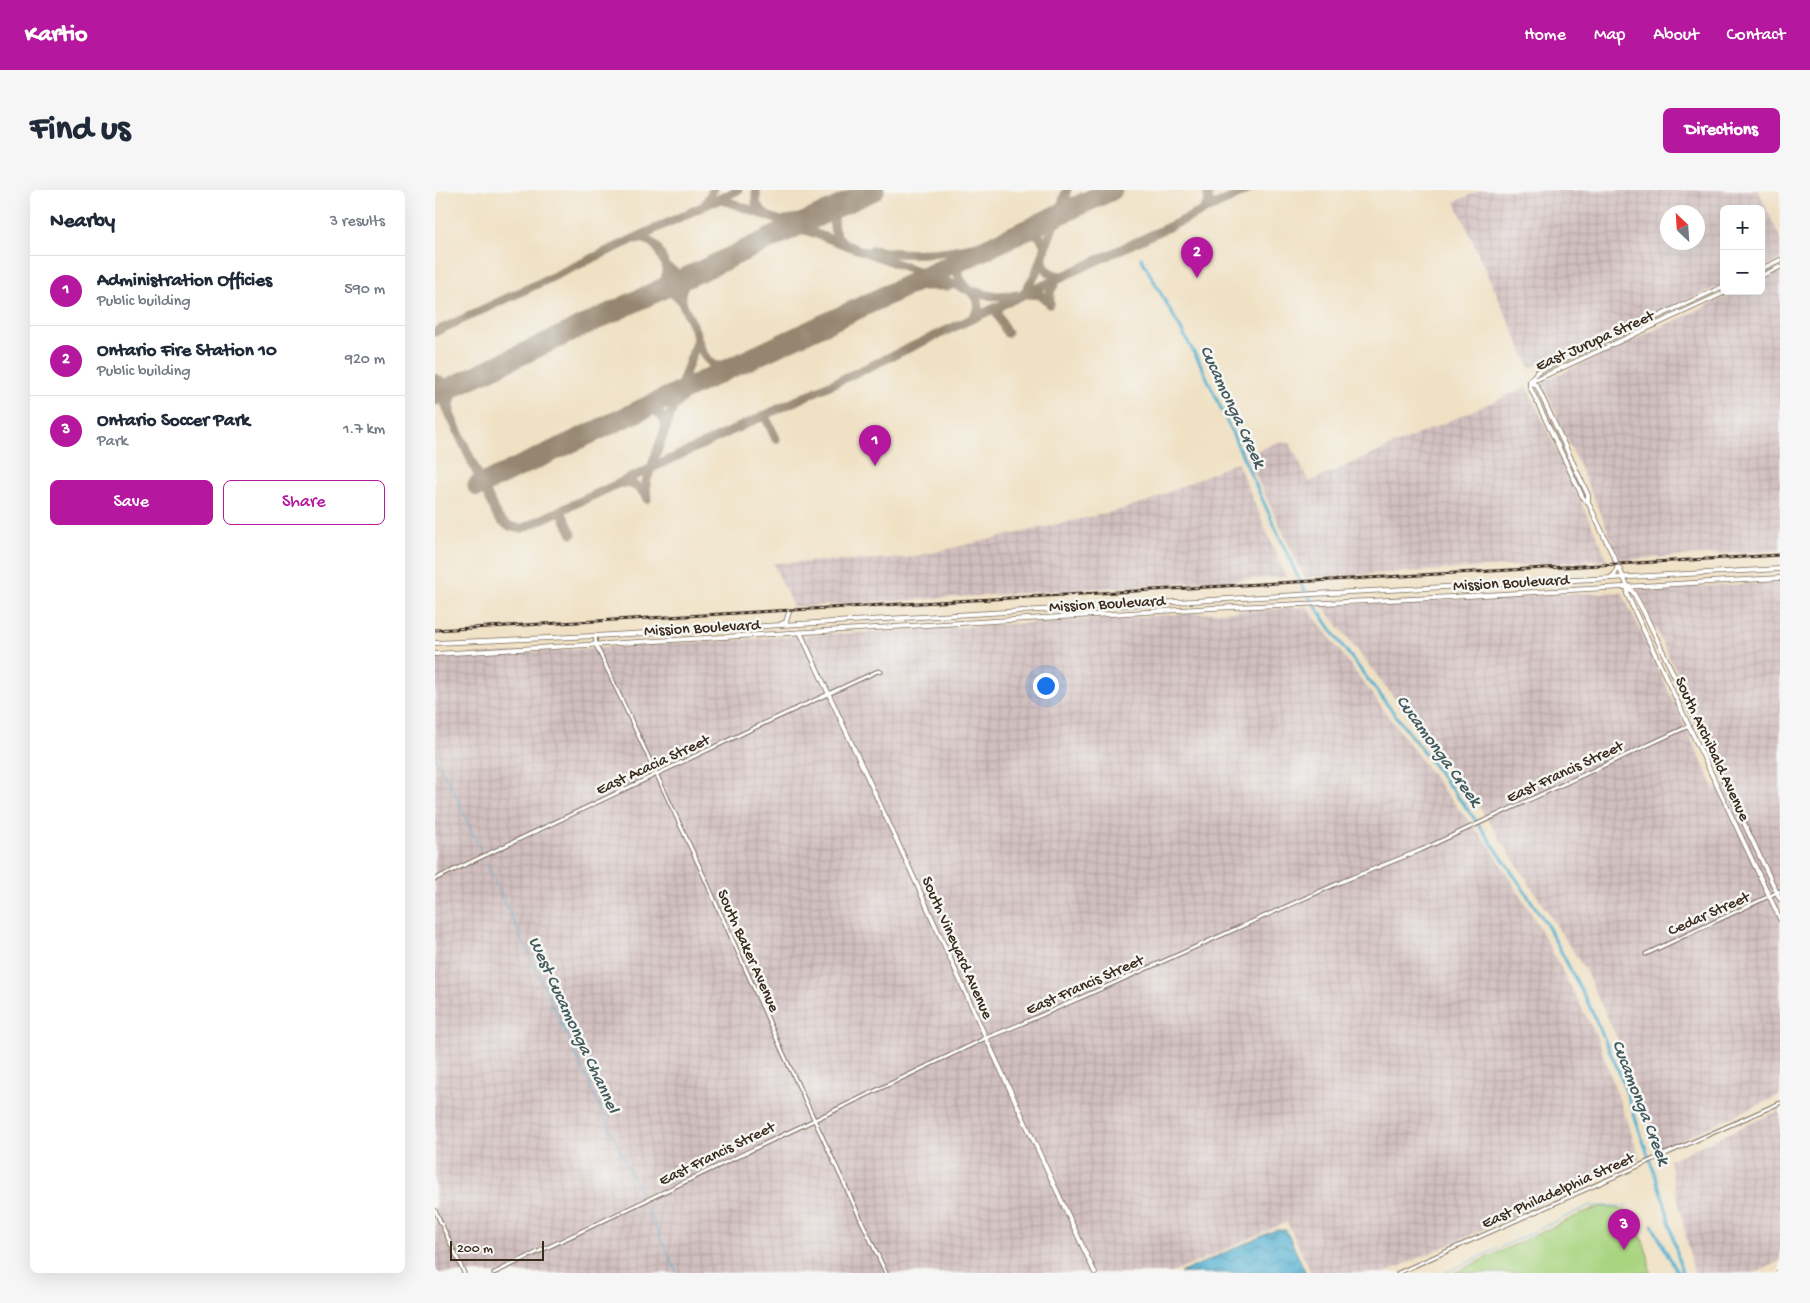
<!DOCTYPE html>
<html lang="en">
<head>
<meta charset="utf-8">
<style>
  :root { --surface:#fff; --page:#f6f6f7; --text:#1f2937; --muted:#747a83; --line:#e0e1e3; --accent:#b5179e }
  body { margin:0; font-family:"Gochi Hand",sans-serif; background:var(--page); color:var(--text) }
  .controls { position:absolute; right:15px; top:15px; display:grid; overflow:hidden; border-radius:8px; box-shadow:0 5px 20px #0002 }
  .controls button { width:45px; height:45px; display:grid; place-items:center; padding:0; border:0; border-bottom:1px solid var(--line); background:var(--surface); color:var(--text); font:25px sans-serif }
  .compass { position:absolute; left:1225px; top:15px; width:45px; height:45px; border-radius:50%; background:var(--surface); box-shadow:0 5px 20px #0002; rotate:335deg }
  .scale { position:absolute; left:15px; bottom:12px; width:94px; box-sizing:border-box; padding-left:5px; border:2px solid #3b2a1e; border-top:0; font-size:14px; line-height:18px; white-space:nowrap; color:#3b2a1e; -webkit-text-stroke:4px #f6f6f2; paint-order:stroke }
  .you { position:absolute; left:610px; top:495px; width:18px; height:18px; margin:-12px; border:4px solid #fff; border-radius:50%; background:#1a73e8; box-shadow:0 0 0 8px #1a73e833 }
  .badge { display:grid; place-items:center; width:32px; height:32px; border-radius:50%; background:var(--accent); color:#fff; font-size:16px; font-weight:700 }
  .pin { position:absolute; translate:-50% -41px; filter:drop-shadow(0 1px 2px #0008) }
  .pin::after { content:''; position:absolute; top:26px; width:18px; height:15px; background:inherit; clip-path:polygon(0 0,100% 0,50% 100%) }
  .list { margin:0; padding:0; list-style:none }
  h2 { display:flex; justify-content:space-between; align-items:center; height:65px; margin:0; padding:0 20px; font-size:21px }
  h2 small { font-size:16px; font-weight:400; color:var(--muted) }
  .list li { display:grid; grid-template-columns:32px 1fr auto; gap:15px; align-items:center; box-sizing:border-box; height:70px; padding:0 20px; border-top:1px solid var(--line) }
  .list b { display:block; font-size:19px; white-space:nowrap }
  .list p { margin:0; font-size:16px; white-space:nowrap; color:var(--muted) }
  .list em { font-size:16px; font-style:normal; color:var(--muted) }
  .actions { display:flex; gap:10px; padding:15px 20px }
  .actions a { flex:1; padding:11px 0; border:1px solid var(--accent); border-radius:8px; text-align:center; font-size:18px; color:var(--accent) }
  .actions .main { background:var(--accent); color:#fff }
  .map { position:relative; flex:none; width:1345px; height:1083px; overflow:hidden; border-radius:8px }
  header { display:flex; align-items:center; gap:30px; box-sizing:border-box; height:70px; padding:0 25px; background:var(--accent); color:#fff }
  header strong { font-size:24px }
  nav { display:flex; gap:28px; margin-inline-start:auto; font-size:18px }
  .intro { display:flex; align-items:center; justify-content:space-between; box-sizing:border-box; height:120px; padding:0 30px }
  h1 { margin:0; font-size:35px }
  .button { padding:12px 22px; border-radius:8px; background:var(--accent); color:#fff; font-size:18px; font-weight:700 }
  main { display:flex; gap:30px; padding:0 30px }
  aside { flex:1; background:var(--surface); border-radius:8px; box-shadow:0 5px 20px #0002 }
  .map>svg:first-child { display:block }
  .industrial { fill:url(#industrial-grid); fill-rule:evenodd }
  .green { fill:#a9d480; stroke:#727f4f }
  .water { fill:url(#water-waves); stroke:#476e78 }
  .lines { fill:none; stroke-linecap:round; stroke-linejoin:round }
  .stream { stroke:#53b1d2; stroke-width:1 }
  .canal { stroke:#53b1d2; stroke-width:3 }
  .taxiway { stroke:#968671; stroke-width:9 }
  .runway { stroke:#968671; stroke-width:21 }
  .minor-casing { stroke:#7a6a58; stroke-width:5 }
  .major-casing { stroke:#7a6a58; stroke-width:5.5 }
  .highway-casing { stroke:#7a6a58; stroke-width:6 }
  .minor { stroke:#fff; stroke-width:3 }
  .major { stroke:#fff; stroke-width:4 }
  .highway { stroke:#fff; stroke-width:4.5 }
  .rail-casing { stroke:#3b2a1e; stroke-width:3 }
  .rail { stroke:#f6f6f2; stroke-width:1; stroke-dasharray:4; stroke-linecap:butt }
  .labels { text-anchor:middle; stroke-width:5; stroke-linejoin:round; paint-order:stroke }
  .street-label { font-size:16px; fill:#3b2a1e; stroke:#f6f6f2 }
  .water-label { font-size:18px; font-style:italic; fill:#43595d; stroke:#f6f6f2 }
</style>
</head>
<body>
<header>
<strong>Kartio</strong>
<nav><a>Home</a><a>Map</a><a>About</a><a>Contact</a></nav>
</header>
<div class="intro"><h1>Find us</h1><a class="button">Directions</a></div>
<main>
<aside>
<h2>Nearby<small>3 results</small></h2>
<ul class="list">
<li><span class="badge">1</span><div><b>Administration Officies</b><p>Public building</p></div><em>590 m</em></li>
<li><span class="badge">2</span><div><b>Ontario Fire Station 10</b><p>Public building</p></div><em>920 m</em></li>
<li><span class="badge">3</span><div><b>Ontario Soccer Park</b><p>Park</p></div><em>1.7 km</em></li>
</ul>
<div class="actions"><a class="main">Save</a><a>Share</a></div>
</aside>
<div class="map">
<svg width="1345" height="1083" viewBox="0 0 1345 1083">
  <defs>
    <pattern id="industrial-grid" width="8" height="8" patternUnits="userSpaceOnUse" patternTransform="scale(1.25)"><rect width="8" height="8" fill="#d1bfbf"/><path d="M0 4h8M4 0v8" fill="none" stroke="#b4a4a4"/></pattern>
    <pattern id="water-waves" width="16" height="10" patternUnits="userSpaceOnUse" patternTransform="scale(1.25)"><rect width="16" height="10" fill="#53b1d2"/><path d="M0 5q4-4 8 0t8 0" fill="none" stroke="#4690aa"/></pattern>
  </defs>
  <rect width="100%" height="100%" fill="#f6f6f2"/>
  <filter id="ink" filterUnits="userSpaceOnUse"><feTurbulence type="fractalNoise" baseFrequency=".02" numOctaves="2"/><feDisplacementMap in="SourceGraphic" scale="10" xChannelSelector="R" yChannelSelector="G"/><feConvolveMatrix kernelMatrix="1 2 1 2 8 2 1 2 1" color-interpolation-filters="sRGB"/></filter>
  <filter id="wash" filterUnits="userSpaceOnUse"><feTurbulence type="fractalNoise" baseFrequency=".0096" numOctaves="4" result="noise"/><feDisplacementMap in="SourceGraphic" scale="20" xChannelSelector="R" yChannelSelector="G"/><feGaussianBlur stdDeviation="1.12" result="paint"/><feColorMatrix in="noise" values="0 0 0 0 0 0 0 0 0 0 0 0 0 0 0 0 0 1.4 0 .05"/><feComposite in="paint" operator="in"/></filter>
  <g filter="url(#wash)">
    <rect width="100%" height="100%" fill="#f0e1c4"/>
    <!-- industrial -->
    <path class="industrial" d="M1046 0H1323L1345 48V70L1326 78V19H1289V94L1095 178 1020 12ZM1232 22H1262V52H1232Z
      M1345 82V360L1186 370 1107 192 1304 101H1326V91Z
      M1092 197 1173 370 870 388 811 265 844 252 855 253 874 292Z
      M802 272 851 387 358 417 338 373 472 368 681 321 716 310Z
      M1345 393V905L1221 961 1189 863 1149 778 1043 615 887 415 1187 402 1280 600 1294 593 1202 399Z
      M872 417 1013 606 1056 658 1102 733 1162 847 1205 968 1072 1029 950 1083H876L852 1032 737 1083H0V467Z
      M1345 920V1071L1320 1083H1259L1234 970Z"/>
    <!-- green -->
    <path class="green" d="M1166 1017H1178L1195 1022 1191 1029 1195 1035 1201 1031 1213 1066 1215 1083H1019L1150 1022Z"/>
    <!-- water -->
    <path class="water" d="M840 1040H851L871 1083H745Z"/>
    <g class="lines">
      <!-- stream -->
      <path class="stream" d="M0 569 15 593 45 659
        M52 674 206 1005
        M211 1017 242 1083
        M1010 1083 1154 1016H1192"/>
      <!-- canal -->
      <path class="canal" d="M706 68 767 177 867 396 906 454 1039 628 1070 672 1111 733 1130 769 1155 817 1185 884 1230 1014 1247 1083
        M1217 1035 1243 1083"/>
      <!-- taxiway -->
      <path class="taxiway" d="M321 0V14L330 24
        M630 4 632 10 637 15 650 13
        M278 12 286 10 294 12 534 100 557 106 581 105
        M270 15 278 0
        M767 22 774 12 772 0
        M350 30 373 27 398 19
        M621 33 629 25 638 18
        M348 43 367 40
        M586 43C599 40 608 45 610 59
        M202 49C211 48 218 52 223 59L262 145 261 154 211 292 212 309
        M408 52C393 39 397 24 411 13
        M437 60C488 69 536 60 584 44
        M608 66C607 80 616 86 629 86
        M533 67C499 94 565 103 536 129
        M233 78 245 85 260 84
        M219 103C230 100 238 101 246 110
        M219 103 230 91 231 78
        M589 103 600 85 632 0
        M454 104 482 96H514
        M592 104 606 105 615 114V102L621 91
        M247 109C246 97 252 91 260 84
        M565 116 562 123 572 143
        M0 142 303 0
        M263 150C269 171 279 181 301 176
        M0 188 13 194 28 192
        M0 192 62 326C69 335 77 339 88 338L813 0
        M241 215 255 200 268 191
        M208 219C221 218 230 225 230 238
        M15 222C14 208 20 199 31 191
        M330 226 341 249
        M187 293C198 293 206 297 211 307
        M126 321 137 344"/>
      <!-- runway -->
      <path class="runway" d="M0 205 439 0
        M43 296 677 0"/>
    </g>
  </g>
  <g filter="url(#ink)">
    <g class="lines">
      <defs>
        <path id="minor" d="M160 446 161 455 262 671 349 865 451 1083
          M0 689 317 539 443 481 446 482
          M1211 764 1345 701
          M0 1020 29 1083
          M59 1083 551 848 586 834 729 771 906 692 986 660 1254 536
          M963 1083 1345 913"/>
        <path id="major" d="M1326 79 1345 70
          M1326 86 1345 77
          M1095 191V197L1148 308 1153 312 1193 397 1192 404 1202 426 1345 729
          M1095 191 1105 188 1293 101
          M1095 191 1102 182 1289 96
          M1095 191 1102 196 1153 305V312
          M1175 388 1180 384 1183 376
          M1193 397 1198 402 1209 422 1345 709
          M346 434 351 432 354 422
          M365 442 474 677 551 848 660 1083
          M0 453 160 446 879 404 1345 379
          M0 464 778 418 998 408 1345 388"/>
        <path id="highway" d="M1343 1083 1345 1082"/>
      </defs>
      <!-- minor casing -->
      <use href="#minor" class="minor-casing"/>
      <!-- major casing -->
      <use href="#major" class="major-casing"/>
      <!-- highway casing -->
      <use href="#highway" class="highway-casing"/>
      <!-- minor -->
      <use href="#minor" class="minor"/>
      <!-- major -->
      <use href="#major" class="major"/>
      <!-- highway -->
      <use href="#highway" class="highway"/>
      <defs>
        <path id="rail" d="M0 440 1345 365"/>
      </defs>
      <!-- rail casing -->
      <use href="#rail" class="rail-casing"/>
      <!-- rail -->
      <use href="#rail" class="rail"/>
    </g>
  </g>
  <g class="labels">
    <!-- street labels -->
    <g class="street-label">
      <text transform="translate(1159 149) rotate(-24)" y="6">East Jurupa Street</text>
      <text transform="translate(1076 391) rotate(-3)" y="6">Mission Boulevard</text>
      <text transform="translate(672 412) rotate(-3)" y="6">Mission Boulevard</text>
      <text transform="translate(267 436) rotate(-3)" y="6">Mission Boulevard</text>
      <text transform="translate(1279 558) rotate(65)" y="6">South Archibald Avenue</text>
      <text transform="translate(217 573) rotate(-25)" y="6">East Acacia Street</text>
      <text transform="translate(1129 580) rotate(-25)" y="6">East Francis Street</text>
      <text transform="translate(1273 722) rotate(-24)" y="6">Cedar Street</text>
      <text transform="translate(524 757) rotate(66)" y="6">South Vineyard Avenue</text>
      <text transform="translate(315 760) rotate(66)" y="6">South Baker Avenue</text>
      <text transform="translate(649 793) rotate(-24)" y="6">East Francis Street</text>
      <text transform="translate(281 962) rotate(-26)" y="6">East Francis Street</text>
      <text transform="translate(1122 999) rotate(-24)" y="6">East Philadelphia Street</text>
    </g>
    <!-- water labels -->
    <g class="water-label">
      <text transform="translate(799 216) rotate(65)" y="6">Cucamonga Creek</text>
      <text transform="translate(1005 560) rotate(54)" y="6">Cucamonga Creek</text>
      <text transform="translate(140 834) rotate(65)" y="6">West Cucamonga Channel</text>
      <text transform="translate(1207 912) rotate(69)" y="6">Cucamonga Creek</text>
    </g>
  </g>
</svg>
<div class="controls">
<button>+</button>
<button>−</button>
</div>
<svg class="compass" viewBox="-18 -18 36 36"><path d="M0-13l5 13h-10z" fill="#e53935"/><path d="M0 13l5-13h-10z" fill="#747a83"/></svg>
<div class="scale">200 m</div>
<div class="you"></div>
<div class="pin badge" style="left:440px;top:276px">1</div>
<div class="pin badge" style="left:762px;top:88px">2</div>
<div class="pin badge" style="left:1189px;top:1060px">3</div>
</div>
</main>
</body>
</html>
